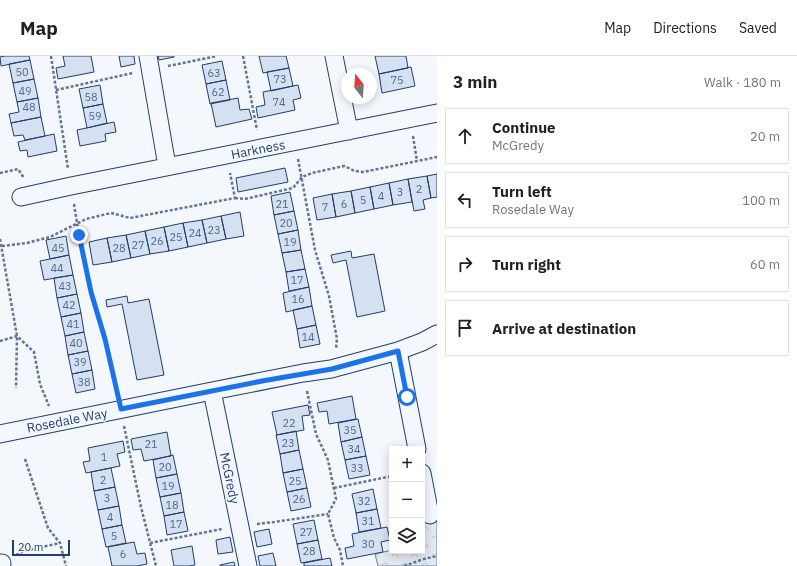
<!DOCTYPE html>
<html lang="en">
<head>
<meta charset="utf-8">
<style>
  :root { --surface:#fff; --page:#f6f6f6; --text:#202124; --muted:#757577; --line:#e0e0e0 }
  body { margin:0; font-family:"IBM Plex Sans",sans-serif; background:var(--page); color:var(--text) }
  .controls { position:absolute; right:12px; bottom:12px; display:grid; overflow:hidden; border-radius:0px; box-shadow:0 2px 10px #0003 }
  .controls button { width:36px; height:36px; display:grid; place-items:center; padding:0; border:0; border-bottom:1px solid var(--line); background:var(--surface); color:var(--text); font:20px sans-serif }
  .compass { position:absolute; left:341px; top:12px; width:36px; height:36px; border-radius:50%; background:var(--surface); box-shadow:0 2px 10px #0003; rotate:343deg }
  .scale { position:absolute; left:12px; bottom:10px; width:58px; box-sizing:border-box; padding-left:4px; border:2px solid #1d3f73; border-top:0; font-size:11px; line-height:14px; white-space:nowrap; color:#1d3f73; -webkit-text-stroke:3px #f4f7fb; paint-order:stroke }
  .stop { position:absolute; width:12px; height:12px; margin:-9px; border:3px solid #1a73e8; border-radius:50%; background:#fff }
  .stop.end { background:#1a73e8; border-color:#fff; box-shadow:0 1px 4px #0008 }
  .list { margin:0; padding:0; list-style:none }
  h2 { display:flex; justify-content:space-between; align-items:center; height:52px; margin:0; padding:0 16px; font-size:17px }
  h2 small { font-size:13px; font-weight:400; color:var(--muted) }
  .list li { display:grid; grid-template-columns:26px 1fr auto; gap:12px; align-items:center; box-sizing:border-box; height:56px; margin:0 8px 8px; padding:0 8px; border:1px solid var(--line); border-radius:0px }
  .list b { display:block; font-size:15px; white-space:nowrap }
  .list p { margin:0; font-size:13px; white-space:nowrap; color:var(--muted) }
  .list em { font-size:13px; font-style:normal; color:var(--muted) }
  .icon { flex:none; width:22px; height:22px; fill:none; stroke:currentColor; stroke-width:2; stroke-linecap:round; stroke-linejoin:round }
  .map { position:relative; flex:none; width:437px; height:510px; overflow:hidden }
  header { display:flex; align-items:center; gap:24px; box-sizing:border-box; height:56px; padding:0 20px; background:var(--surface); border-bottom:1px solid var(--line) }
  header strong { font-size:19px }
  nav { display:flex; gap:22px; margin-inline-start:auto; font-size:14px }
  main { display:flex }
  aside { flex:1; background:var(--surface) }
  .map>svg:first-child { display:block }
  .park { fill:url(#park-crowns); stroke:#687fa3 }
  .building { fill:#d5e0f0; stroke:#1d3f73 }
  .lines { fill:none; stroke-linecap:round; stroke-linejoin:round }
  .minor-casing { stroke:#1d3f73; stroke-width:19 }
  .path { stroke:#5e769c; stroke-width:2.5; stroke-dasharray:3 2; stroke-linecap:butt }
  .minor { stroke:#f4f7fb; stroke-width:17 }
  .route { stroke:#1a73e8; stroke-width:5 }
  .labels { text-anchor:middle; stroke-width:3; stroke-linejoin:round; paint-order:stroke }
  .number-label { font-size:11px; fill:#4b6792 }
  .street-label { font-size:13px; fill:#1d3f73; stroke:#f4f7fb }
</style>
</head>
<body>
<header>
<strong>Map</strong>
<nav><a>Map</a><a>Directions</a><a>Saved</a></nav>
</header>
<main>
<div class="map">
<svg width="437" height="510" viewBox="0 0 437 510">
  <defs>
    <pattern id="park-crowns" width="20" height="18" patternUnits="userSpaceOnUse"><rect width="20" height="18" fill="#e3e9f0"/><path d="M2 6a3 3 0 1 1 6 0M12 15a3 3 0 1 1 6 0" fill="none" stroke="#c2c9d1"/></pattern>
  </defs>
  <rect width="100%" height="100%" fill="#f4f7fb"/>
  <!-- park -->
  <path class="park" d="M437 462V510H378L375 498 392 494V495H422V465Z"/>
  <!-- building -->
  <path class="building" d="M5 0H29L30 4 1 10 0 1Z
    M63 0H91L94 16 58 23 56 12 65 10Z
    M119 0H134L135 8 121 11Z
    M158 0H174V1L159 4Z
    M259 0H286L289 12 263 17Z
    M375 0H406L408 12 379 18Z
    M30 4 34 23 13 27 9 8Z
    M222 5 226 24 206 28 202 9Z
    M411 11 415 30 382 37 379 18Z
    M289 12 293 30 271 35 267 16Z
    M34 23 38 42 17 46 13 27Z
    M226 24 230 44 210 48 206 28Z
    M100 29 103 48 83 52 79 33Z
    M298 29 301 42 293 44 295 54 258 62 256 51 265 49 263 36Z
    M38 42 41 61 11 67 9 58 19 56 17 46Z
    M238 42 240 54 249 53 252 63 216 71 211 47Z
    M103 48 107 67 87 72 83 52Z
    M41 61 45 80 25 84 23 79 14 80 11 67Z
    M114 66 116 76 105 78 106 85 80 90 77 74Z
    M54 78 57 95 28 101 27 94 20 95 18 86Z
    M285 112 288 126 238 136 236 122Z
    M437 118V141L431 142 427 120Z
    M427 120 431 142 423 144 425 153 414 155 408 123Z
    M408 123 412 146 393 149 389 127Z
    M389 127 393 149 374 153 370 131Z
    M370 131 374 153 355 157 351 135Z
    M351 135 355 157 336 161 332 138Z
    M290 136 294 155 274 159 271 140Z
    M332 138 336 161 317 164 313 142Z
    M294 155 298 174 278 178 274 159Z
    M240 156 244 180 226 183 221 160Z
    M221 160 226 183 207 187 202 164Z
    M202 164 207 187 188 191 183 167Z
    M183 167 188 191 169 195 164 171Z
    M164 171 169 195 150 198 145 175Z
    M298 174 301 194 282 197 278 178Z
    M145 175 150 198 131 202 126 179Z
    M126 179 131 202 112 206 107 182Z
    M66 180 69 199 50 203 46 184Z
    M107 182 112 206 93 209 89 186Z
    M301 194 305 213 286 216 282 197Z
    M351 195 352 202 374 198 385 255 357 261 346 204 333 207 331 199Z
    M69 199 73 219 44 224 40 205Z
    M305 213 309 231 289 235 286 216Z
    M73 219 77 238 57 242 54 222Z
    M309 231 312 250 286 256 283 237Z
    M77 238 81 257 61 261 57 242Z
    M127 240 128 247 149 243 164 319 137 324 122 248 107 251 106 244Z
    M312 250 316 269 297 273 293 254Z
    M81 257 84 276 65 280 61 261Z
    M316 269 320 288 300 292 297 273Z
    M84 276 88 295 68 299 65 280Z
    M88 295 92 314 72 318 68 299Z
    M92 314 95 333 76 337 72 318Z
    M352 340 356 363 329 368 327 355 319 356 317 347Z
    M308 349 310 359 302 360 304 374 277 379 272 356Z
    M358 363 362 381 341 386 338 367Z
    M296 375 299 394 280 398 276 379Z
    M167 376 171 400 144 405 141 393 133 394 131 383Z
    M362 381 366 400 345 404 341 386Z
    M123 385 125 396 117 398 120 410 86 417 83 406 90 405 88 392Z
    M299 394 303 413 283 417 280 398Z
    M173 399 177 418 156 422 153 404Z
    M366 400 370 419 349 423 345 404Z
    M111 412 115 431 94 435 91 416Z
    M303 413 307 432 287 436 283 417Z
    M177 418 181 437 160 441 156 422Z
    M115 431 119 450 98 454 94 435Z
    M307 432 311 451 291 455 287 436Z
    M373 433 377 453 356 457 352 438Z
    M181 437 184 456 164 460 160 441Z
    M119 450 122 469 102 473 98 454Z
    M377 453 381 472 359 476 356 457Z
    M184 456 188 475 167 479 164 460Z
    M314 464 318 484 297 488 293 468Z
    M122 469 126 487 106 491 102 473Z
    M387 471 390 484 381 486 383 496 347 503 345 492 354 490 352 478Z
    M269 473 272 488 257 491 254 476Z
    M230 481 233 496 218 498 216 484Z
    M318 484 322 503 301 507 297 488Z
    M134 486 137 498 145 497 147 508 137 510H112L108 491Z
    M192 490 195 509 189 510H174L171 494Z
    M273 497 276 510H260L258 500Z
    M330 502 332 510H304V507Z
    M234 506 235 510H220V509Z"/>
  <g class="lines">
    <defs>
      <path id="minor" d="M148 0 167 110
        M334 0 349 75
        M21 141 71 130 437 57
        M398 295 417 393
        M212 335 248 510
        M0 378 212 335 303 317 331 313 398 295 422 286 437 278
        M422 417 430 459
        M0 507H2"/>
    </defs>
    <!-- minor casing -->
    <use href="#minor" class="minor-casing"/>
    <!-- path -->
    <path class="path" d="M51 0 68 113
      M243 0 257 74
      M168 10 217 0
      M56 34 133 17
      M413 80 417 105
      M298 103 315 194 329 240 337 283 336 293
      M0 117 18 113 24 122
      M235 142 245 143 293 132 302 121 312 117 344 110 355 115 363 116 437 101
      M74 148 79 179 91 236 105 283 117 336
      M0 183 17 280 16 332
      M2 190 27 187 50 181 86 163 111 157 130 162 235 142 230 117
      M0 285 17 280 34 296 40 328 49 350
      M307 335 316 378 328 404 336 443 328 458 334 482 340 494 343 510
      M124 370 141 451 156 510
      M25 403 48 472 60 487 66 510
      M334 432 392 420
      M257 468 274 466 328 458
      M150 487 222 473
      M16 499 24 495 60 487
      M404 510 424 503 437 500"/>
    <!-- minor -->
    <use href="#minor" class="minor"/>
  </g>
  <g class="lines">
    <!-- route -->
    <path class="route" d="M79 179 91 236 105 283 121 353 262 325 332 313 398 295 407 341"/>
  </g>
  <g class="labels">
    <!-- number labels -->
    <g class="number-label">
      <text x="22" y="20">50</text>
      <text x="214" y="21">63</text>
      <text x="280" y="27">73</text>
      <text x="397" y="28">75</text>
      <text x="25" y="39">49</text>
      <text x="218" y="40">62</text>
      <text x="91" y="45">58</text>
      <text x="279" y="50">74</text>
      <text x="29" y="55">48</text>
      <text x="95" y="64">59</text>
      <text x="419" y="137">2</text>
      <text x="400" y="140">3</text>
      <text x="381" y="144">4</text>
      <text x="363" y="148">5</text>
      <text x="282" y="152">21</text>
      <text x="344" y="152">6</text>
      <text x="325" y="155">7</text>
      <text x="286" y="171">20</text>
      <text x="214" y="178">23</text>
      <text x="195" y="181">24</text>
      <text x="176" y="185">25</text>
      <text x="157" y="189">26</text>
      <text x="290" y="190">19</text>
      <text x="138" y="193">27</text>
      <text x="58" y="196">45</text>
      <text x="119" y="196">28</text>
      <text x="57" y="216">44</text>
      <text x="297" y="228">17</text>
      <text x="65" y="234">43</text>
      <text x="298" y="247">16</text>
      <text x="69" y="253">42</text>
      <text x="73" y="272">41</text>
      <text x="308" y="285">14</text>
      <text x="76" y="291">40</text>
      <text x="80" y="310">39</text>
      <text x="84" y="330">38</text>
      <text x="289" y="371">22</text>
      <text x="350" y="378">35</text>
      <text x="288" y="391">23</text>
      <text x="151" y="392">21</text>
      <text x="354" y="397">34</text>
      <text x="104" y="405">1</text>
      <text x="165" y="415">20</text>
      <text x="357" y="416">33</text>
      <text x="103" y="428">2</text>
      <text x="295" y="429">25</text>
      <text x="168" y="434">19</text>
      <text x="107" y="446">3</text>
      <text x="299" y="447">26</text>
      <text x="364" y="449">32</text>
      <text x="172" y="453">18</text>
      <text x="110" y="465">4</text>
      <text x="368" y="469">31</text>
      <text x="176" y="472">17</text>
      <text x="306" y="480">27</text>
      <text x="114" y="484">5</text>
      <text x="368" y="492">30</text>
      <text x="309" y="499">28</text>
      <text x="123" y="502">6</text>
    </g>
    <!-- street labels -->
    <g class="street-label">
      <text transform="translate(258 93) rotate(-11)" y="5">Harkness</text>
      <text transform="translate(67 364) rotate(-11)" y="5">Rosedale Way</text>
      <text transform="translate(230 422) rotate(78)" y="5">McGredy</text>
    </g>
  </g>
</svg>
<div class="controls">
<button>+</button>
<button>−</button>
<button><svg class="icon" aria-label="layers" viewBox="0 0 24 24"><path d="M12 4l9 5-9 5-9-5zM3 14l9 5 9-5"/></svg></button>
</div>
<svg class="compass" viewBox="-18 -18 36 36"><path d="M0-13l5 13h-10z" fill="#e53935"/><path d="M0 13l5-13h-10z" fill="#757577"/></svg>
<div class="scale">20 m</div>
<div class="stop" style="left:407px;top:341px"></div>
<div class="stop end" style="left:79px;top:179px"></div>
</div>
<aside>
<h2>3 min<small>Walk · 180 m</small></h2>
<ul class="list">
<li><svg class="icon" aria-label="ahead" viewBox="0 0 24 24"><path d="M12 20V5M6 11l6-6 6 6"/></svg><div><b>Continue</b><p>McGredy</p></div><em>20 m</em></li>
<li><svg class="icon" aria-label="left" viewBox="0 0 24 24"><path d="M17 20v-9H6M10 6l-5 5 5 5"/></svg><div><b>Turn left</b><p>Rosedale Way</p></div><em>100 m</em></li>
<li><svg class="icon" aria-label="right" viewBox="0 0 24 24"><path d="M7 20v-9h11M14 6l5 5-5 5"/></svg><div><b>Turn right</b></div><em>60 m</em></li>
<li><svg class="icon" aria-label="arrive" viewBox="0 0 24 24"><path d="M6 21V4h12l-3 4 3 4H6"/></svg><div><b>Arrive at destination</b></div></li>
</ul>
</aside>
</main>
</body>
</html>
